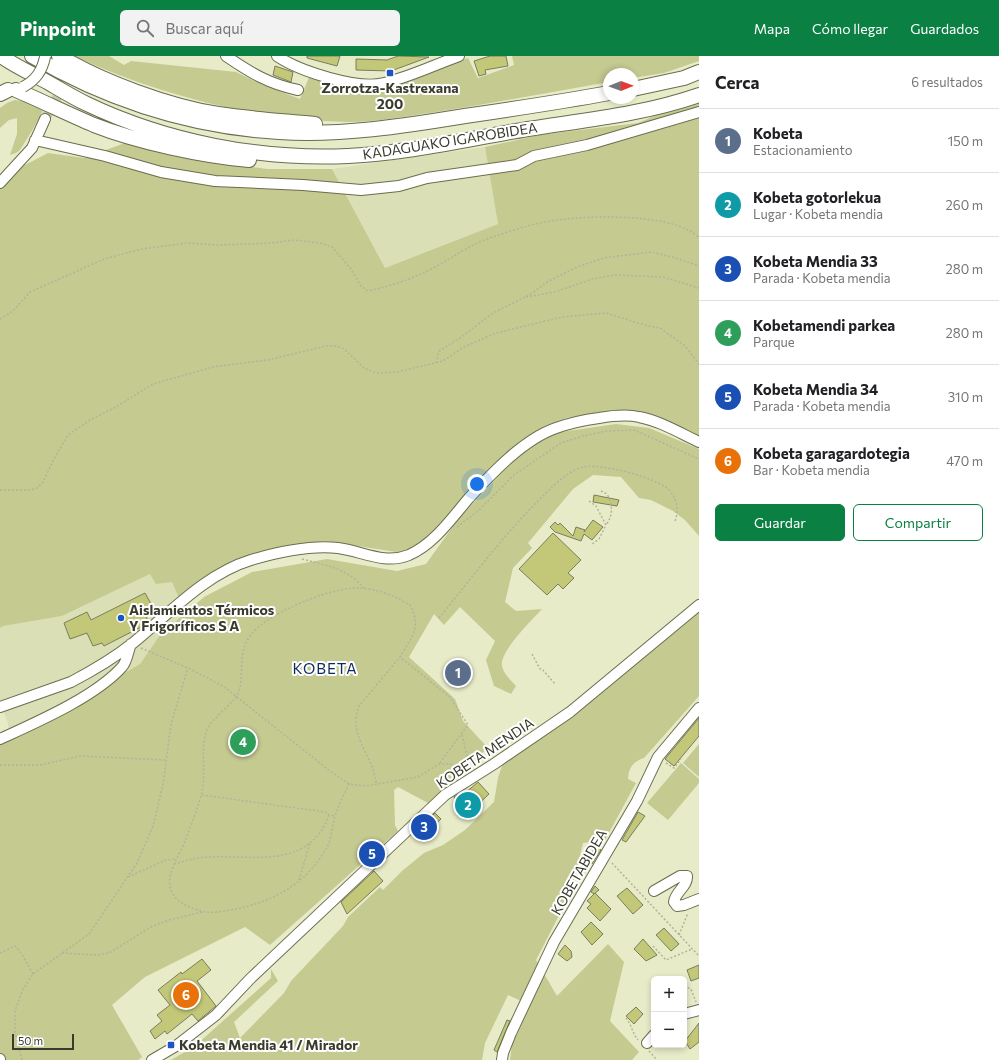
<!DOCTYPE html>
<html lang="es">
<head>
<meta charset="utf-8">
<style>
  :root { --surface:#fff; --page:#f2f2f2; --text:#202124; --muted:#757577; --line:#e0e0e0; --accent:#0b8043 }
  body { margin:0; font-family:Commissioner,sans-serif; background:var(--page); color:var(--text) }
  .controls { position:absolute; right:12px; bottom:12px; display:grid; overflow:hidden; border-radius:6px; box-shadow:0 2px 6px #0003 }
  .controls button { width:36px; height:36px; display:grid; place-items:center; padding:0; border:0; border-bottom:1px solid var(--line); background:var(--surface); color:var(--text); font:20px sans-serif }
  .compass { position:absolute; left:603px; top:12px; width:36px; height:36px; border-radius:50%; background:var(--surface); box-shadow:0 2px 6px #0003; rotate:89deg }
  .scale { position:absolute; left:12px; bottom:10px; width:62px; box-sizing:border-box; padding-left:4px; border:2px solid #393b2d; border-top:0; font-size:11px; line-height:14px; white-space:nowrap; color:#393b2d; -webkit-text-stroke:3px #fff; paint-order:stroke }
  .you { position:absolute; left:477px; top:428px; width:14px; height:14px; margin:-10px; border:3px solid #fff; border-radius:50%; background:#1a73e8; box-shadow:0 0 0 6px #1a73e833 }
  .badge { display:grid; place-items:center; width:26px; height:26px; border-radius:50%; background:var(--accent); color:#fff; font-size:13px; font-weight:700 }
  .pin { position:absolute; translate:-50% -50%; border:2px solid #fff; box-shadow:0 1px 4px #0006 }
  .list { margin:0; padding:0; list-style:none }
  h2 { display:flex; justify-content:space-between; align-items:center; height:52px; margin:0; padding:0 16px; font-size:17px }
  h2 small { font-size:13px; font-weight:400; color:var(--muted) }
  .list li { display:grid; grid-template-columns:26px 1fr auto; gap:12px; align-items:center; box-sizing:border-box; height:64px; padding:0 16px; border-top:1px solid var(--line) }
  .list b { display:block; font-size:15px; white-space:nowrap }
  .list p { margin:0; font-size:13px; white-space:nowrap; color:var(--muted) }
  .list em { font-size:13px; font-style:normal; color:var(--muted) }
  .actions { display:flex; gap:8px; padding:12px 16px }
  .actions a { flex:1; padding:9px 0; border:1px solid var(--accent); border-radius:6px; text-align:center; font-size:14px; color:var(--accent) }
  .actions .main { background:var(--accent); color:#fff }
  .icon { flex:none; width:22px; height:22px; fill:none; stroke:currentColor; stroke-width:2; stroke-linecap:round; stroke-linejoin:round }
  .map { position:relative; flex:none; width:699px; height:1004px; overflow:hidden }
  header { display:flex; align-items:center; gap:24px; box-sizing:border-box; height:56px; padding:0 20px; background:var(--accent); color:#fff }
  header strong { font-size:19px }
  nav { display:flex; gap:22px; margin-inline-start:auto; font-size:14px }
  .search { width:280px; height:36px; background:var(--page); display:flex; align-items:center; gap:10px; box-sizing:border-box; padding:0 14px; border-radius:6px; color:var(--muted); font-size:15px }
  main { display:flex }
  aside { flex:1; background:var(--surface) }
  .map>svg:first-child { display:block }
  .built { fill:#dbdfb5 }
  .green { fill:#c5ca91 }
  .building { fill:#c3c879; stroke:#7a7d5e }
  .lines { fill:none; stroke-linecap:round; stroke-linejoin:round }
  .minor-tunnel { stroke:#c4c8a9; stroke-width:10; stroke-dasharray:10 5; stroke-linecap:butt }
  .minor-casing { stroke:#6a6d4e; stroke-width:12 }
  .highway-casing { stroke:#6a6d4e; stroke-width:16 }
  .path { stroke:#b1b498; stroke-width:1.5; stroke-dasharray:2 2; stroke-linecap:butt }
  .minor { stroke:#fff; stroke-width:10 }
  .highway { stroke:#fff; stroke-width:14 }
  .minor-bridge-casing { stroke:#6a6d4e; stroke-width:12; stroke-linecap:butt }
  .minor-bridge { stroke:#fff; stroke-width:10 }
  .poi-dot { fill:#1d55c2; stroke:#fff; stroke-width:1.5 }
  .labels { text-anchor:middle; stroke-width:4; stroke-linejoin:round; paint-order:stroke }
  .poi-label { font-size:14px; font-weight:bold; fill:#393b2d; stroke:#fff; text-anchor:start }
  .street-label { font-size:14px; fill:#393b2d; stroke:#fff }
  .neighbourhood-label { font-size:15px; letter-spacing:1px; fill:#0e295e; stroke:#fff }
</style>
</head>
<body>
<header>
<strong>Pinpoint</strong>
<div class="search"><svg class="icon" aria-label="search" viewBox="0 0 24 24"><circle cx="10" cy="10" r="6"/><path d="M15 15l6 6"/></svg>Buscar aquí</div>
<nav><a>Mapa</a><a>Cómo llegar</a><a>Guardados</a></nav>
</header>
<main>
<div class="map">
<svg width="699" height="1004" viewBox="0 0 699 1004">
  <rect width="100%" height="100%" fill="#e7ebc8"/>
  <!-- built -->
  <path class="built" d="M485 91 498 168 385 212 332 113Z
    M150 518 172 526 186 557 160 579 140 608 9 684 8 667 0 647V572L2 570 62 560Z"/>
  <!-- green -->
  <path class="green" d="M74 0H109L124 9 131 5 236 16 263 29 300 43 310 19 357 33 378 34 468 2 478 22 514 9 512 0H699V5L664 17 633 22V18H609V26C551 36 494 47 436 56 407 60 377 66 349 66 254 64 159 39 74 0Z
    M15 44 27 46 43 54C41 60 22 92 19 95 17 97 12 98 10 99L17 78V62L9 64 0 72V52L7 47Z
    M699 45V380L646 357 608 355 566 362 544 370 520 385 490 411 466 440 421 489 403 497 325 485 272 493 246 501 208 520 179 542 172 526 156 528 150 518 62 560 3 570 0 572V122L48 97 84 102 125 87 198 104 267 113H332L385 212 498 168 485 91 539 79 638 67 668 54Z
    M616 368 649 372 699 393V480L685 464 673 455 651 444 639 442 621 421 593 419 573 433 528 487 532 492 513 512 505 546 516 555 542 553C532 564 499 596 502 610 504 619 511 624 516 630L511 638 494 630 486 604 495 585 460 551 444 569 434 558 409 601 455 643 463 665 489 693 448 716 454 725 430 748 398 731 394 734 395 769 398 775 270 889 245 871 145 921 112 949 142 1001 138 1004H5L0 998V689L140 608 160 579 204 541 252 516 327 503 397 515 426 508 459 462 511 407 545 381 561 376Z
    M699 552V640L644 702C632 706 629 712 628 723L636 727 605 784 583 787 571 836 536 904 557 940 608 888 624 906 610 965 639 996 632 1004H510L512 989 530 949 508 939 485 987 482 1004H171L195 990 271 922V913L278 925 234 966 240 982 284 937 291 925 343 870 348 861 380 831 383 834 402 815 424 797 443 789 465 774 494 746 498 722 503 707Z
    M699 688V721L683 707Z
    M681 707 699 723V727L668 764 647 747Z"/>
  <!-- building -->
  <path class="building" d="M307 0H340L337 10 307 2Z
    M398 0 429 1 391 15 356 14V3L387 4Z
    M490 0H506L508 10 485 14 486 18 479 20 474 5Z
    M275 10 293 16 291 26 273 19Z
    M594 439 619 444 617 450 593 446Z
    M593 464 603 471 592 484 584 478 581 485 555 476 550 471 555 466 558 469 560 467 573 480 576 471 585 474 584 476Z
    M553 477 581 504 568 517 574 522 563 533 558 528 547 539 519 513Z
    M145 537 155 555 146 560 148 565 145 569 104 590 102 587 93 590 87 577 70 583 64 567 87 556 91 564Z
    M699 662V680L674 710 665 703Z
    M478 726 489 738 471 755 459 743 456 744 454 741 462 736 464 738Z
    M638 756 645 760 626 786 622 784Z
    M435 757 441 763 430 773 425 767Z
    M597 790 601 794 592 808 587 802Z
    M374 815 383 825 347 858 341 846Z
    M595 830 599 834 595 837 611 853 600 865 587 852 591 848 587 845 595 837 594 838 591 836Z
    M627 832 643 849 633 858 617 840Z
    M591 866 603 878 592 889 581 876Z
    M664 872 679 888 671 895 656 879Z
    M643 883 657 899 646 905 634 893Z
    M565 889 571 895 572 901 567 905 558 898Z
    M202 903 211 914 197 925 216 950 198 965 192 958 167 978 165 975 155 983 150 975 162 965 157 959 170 949 158 934 181 916 182 918Z
    M699 909V922L691 925 687 914Z
    M636 951 643 958 634 968 626 960Z
    M507 964 510 965 497 996 494 994Z
    M699 967V986L690 993 685 985Z"/>
  <g class="lines">
    <!-- minor-tunnel -->
    <path class="minor-tunnel" d="M45 63 80 0"/>
    <defs>
      <path id="minor" d="M226 0C251 17 269 28 298 34
        M277 0C299 15 358 34 384 27 410 21 434 9 459 0
        M35 84 105 100 161 116 215 125 303 129 361 134 399 130 427 122 517 109 534 100 587 89 699 56
        M0 127 32 92 45 63
        M0 651 71 626C92 615 114 602 133 587 170 557 205 518 251 504 278 496 310 489 338 492 362 495 384 509 409 499 434 488 451 463 469 442 492 417 524 383 556 372 570 367 584 364 599 362 611 360 626 358 639 361 660 365 680 377 699 386
        M0 683C37 666 95 641 122 611 127 606 128 595 131 588
        M654 835 680 820H687C688 830 675 836 674 846L677 850 684 849 699 843
        M684 958 699 954
        M647 987 654 979
        M0 1003V1004
        M152 1004 176 990 216 959 250 923 445 739 494 708 570 656 699 549
        M502 1004 503 997 511 977 554 886 637 745 658 701 699 652"/>
      <path id="highway" d="M1 0C16 11 33 18 49 27 61 34 74 42 87 48 167 86 260 104 348 100 409 97 468 83 528 73 585 64 645 58 699 39
        M32 0C108 44 191 71 279 76 341 80 404 70 465 60 513 53 561 46 609 37
        M59 0C103 26 168 50 218 58 250 63 283 65 315 68
        M633 33 684 22 699 16
        M16 34C42 45 68 58 94 69 137 86 203 100 249 104
        M0 38 8 34"/>
    </defs>
    <!-- minor casing -->
    <use href="#minor" class="minor-casing"/>
    <!-- highway casing -->
    <use href="#highway" class="highway-casing"/>
    <!-- path -->
    <path class="path" d="M526 241 555 236 592 223 615 219 663 221 699 232
      M0 263 13 255 30 236 104 203 142 193 187 187 218 189 273 187 293 184 321 187 332 191 351 213 361 230 368 235C390 230 410 224 431 213 450 204 467 190 487 183 504 177 522 171 540 167 574 159 675 155 699 182
      M436 307 439 295 460 282 493 257 531 238 547 226 577 211 604 202 651 196 676 202 699 210
      M0 434H31L37 432 43 426 55 401 68 379 90 364 116 351 153 328 213 311 268 304 326 290H336L344 293 364 312 376 317 397 316 443 305 464 291 496 277 562 261 606 257 648 270 660 272 685 290 699 308
      M601 435 607 438C613 449 613 460 606 469
      M589 445 596 450 606 469 599 483 591 489
      M457 471 478 455 514 419 561 387 583 380 607 375 634 374 699 403
      M302 503C326 509 348 513 364 532
      M439 562C470 524 499 485 533 450 547 436 559 422 577 413 593 404 656 421 669 434 677 442 679 455 675 465
      M141 592 188 612 223 630 330 715 349 728 366 730 418 721 439 708H451L457 711
      M532 598 540 613H542L555 628
      M462 679 468 704
      M666 707 674 712 681 703
      M0 709H41L80 700 165 704
      M376 727C373 698 347 680 359 650L400 601
      M349 728C344 738 338 749 335 761 332 770 332 782 327 791 308 827 274 845 236 853 225 855 212 858 201 855 188 851 172 845 170 830 167 816 181 796 186 783 191 769 197 754 201 740 207 719 200 697 206 676 212 660 235 648 239 635 244 618 238 600 248 583 261 559 331 531 358 532 376 532 396 540 411 550 421 574 412 580 400 601L450 641 468 669 439 708
      M202 739 325 756 329 759 335 760
      M612 807 699 900
      M174 808C186 805 197 801 210 801 244 799 292 810 317 780 323 774 326 766 329 759
      M128 821 166 804 176 803
      M299 824 310 787
      M679 879 688 857
      M653 890 666 904 692 893
      M0 897 15 890C23 898 27 908 33 918
      M62 897 98 899 109 897 151 871 169 864 202 856
      M684 930 691 933 696 946
      M626 962C632 969 632 977 638 984
      M649 995 657 1004
      M22 1004 15 976V955L22 935 33 918 89 878 137 807 153 770 163 729 171 668 188 612"/>
    <!-- minor -->
    <use href="#minor" class="minor"/>
    <!-- highway -->
    <use href="#highway" class="highway"/>
    <defs>
      <path id="minor-bridge" d="M23 31C36 24 42 15 45 1"/>
    </defs>
    <!-- minor-bridge casing -->
    <use href="#minor-bridge" class="minor-bridge-casing"/>
    <!-- minor-bridge -->
    <use href="#minor-bridge" class="minor-bridge"/>
  </g>
  <!-- markers -->
  <g class="poi-dot">
    <rect x="386" y="13" width="8" height="8" rx="2"/>
    <circle cx="121" cy="562" r="4"/>
    <rect x="167" y="985" width="8" height="8" rx="2"/>
  </g>
  <g class="labels">
    <!-- poi labels -->
    <g class="poi-label">
      <text x="390" y="37" text-anchor="middle">Zorrotza-Kastrexana<tspan x="390" dy="16">200</tspan></text>
      <text x="129" y="559">Aislamientos Térmicos<tspan x="129" dy="16">Y Frigoríficos S A</tspan></text>
      <text x="179" y="994">Kobeta Mendia 41 / Mirador</text>
    </g>
    <!-- street labels -->
    <g class="street-label">
      <text transform="translate(450 85) rotate(-9)" y="5">KADAGUAKO IGAROBIDEA</text>
      <text transform="translate(485 697) rotate(-34)" y="5">KOBETA MENDIA</text>
      <text transform="translate(579 816) rotate(-60)" y="5">KOBETABIDEA</text>
    </g>
    <!-- neighbourhood labels -->
    <g class="neighbourhood-label">
      <text x="325" y="618">KOBETA</text>
    </g>
  </g>
</svg>
<div class="controls">
<button>+</button>
<button>−</button>
</div>
<svg class="compass" viewBox="-18 -18 36 36"><path d="M0-13l5 13h-10z" fill="#e53935"/><path d="M0 13l5-13h-10z" fill="#757577"/></svg>
<div class="scale">50 m</div>
<div class="you"></div>
<div class="pin badge" style="left:458px;top:617px;background:#5c6f8a">1</div>
<div class="pin badge" style="left:468px;top:749px;background:#0f9aa8">2</div>
<div class="pin badge" style="left:424px;top:771px;background:#1a4fb4">3</div>
<div class="pin badge" style="left:243px;top:686px;background:#2e9e5b">4</div>
<div class="pin badge" style="left:372px;top:798px;background:#1a4fb4">5</div>
<div class="pin badge" style="left:186px;top:939px;background:#e8710a">6</div>
</div>
<aside>
<h2>Cerca<small>6 resultados</small></h2>
<ul class="list">
<li><span class="badge" style="background:#5c6f8a">1</span><div><b>Kobeta</b><p>Estacionamiento</p></div><em>150 m</em></li>
<li><span class="badge" style="background:#0f9aa8">2</span><div><b>Kobeta gotorlekua</b><p>Lugar · Kobeta mendia</p></div><em>260 m</em></li>
<li><span class="badge" style="background:#1a4fb4">3</span><div><b>Kobeta Mendia 33</b><p>Parada · Kobeta mendia</p></div><em>280 m</em></li>
<li><span class="badge" style="background:#2e9e5b">4</span><div><b>Kobetamendi parkea</b><p>Parque</p></div><em>280 m</em></li>
<li><span class="badge" style="background:#1a4fb4">5</span><div><b>Kobeta Mendia 34</b><p>Parada · Kobeta mendia</p></div><em>310 m</em></li>
<li><span class="badge" style="background:#e8710a">6</span><div><b>Kobeta garagardotegia</b><p>Bar · Kobeta mendia</p></div><em>470 m</em></li>
</ul>
<div class="actions"><a class="main">Guardar</a><a>Compartir</a></div>
</aside>
</main>
</body>
</html>
